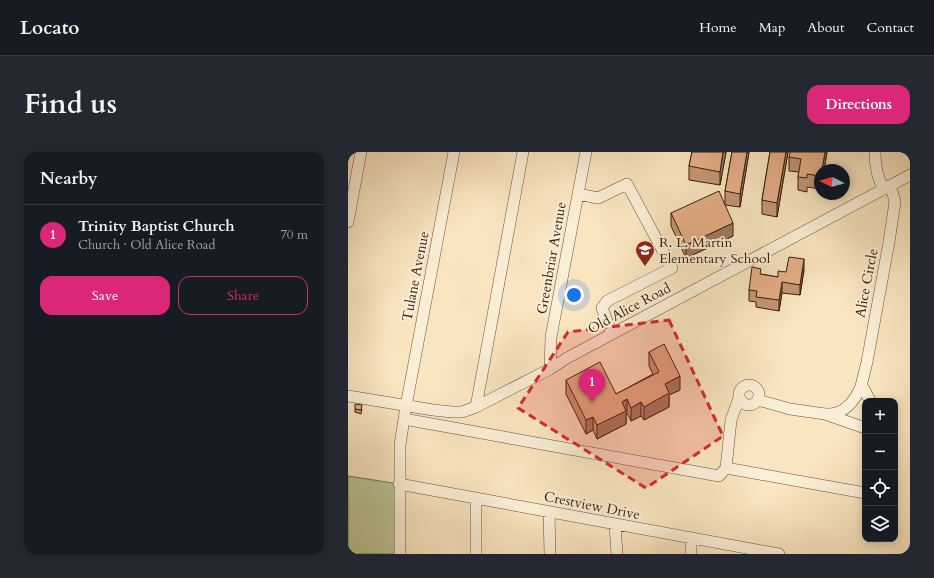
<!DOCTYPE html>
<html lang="en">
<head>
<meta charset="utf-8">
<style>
  :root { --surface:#171b24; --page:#242831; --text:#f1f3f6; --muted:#9ea1a6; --line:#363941; --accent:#db2777 }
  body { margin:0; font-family:Cardo,serif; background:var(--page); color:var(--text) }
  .controls { position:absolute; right:12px; bottom:12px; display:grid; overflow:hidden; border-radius:8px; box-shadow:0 2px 10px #0003 }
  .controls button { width:36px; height:36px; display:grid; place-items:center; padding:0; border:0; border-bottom:1px solid var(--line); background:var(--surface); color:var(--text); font:20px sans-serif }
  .compass { position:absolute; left:466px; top:12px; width:36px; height:36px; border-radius:50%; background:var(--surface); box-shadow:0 2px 10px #0003; rotate:276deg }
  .you { position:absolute; left:226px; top:143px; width:14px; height:14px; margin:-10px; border:3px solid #fff; border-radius:50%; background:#1a73e8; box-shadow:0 0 0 6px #1a73e833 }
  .badge { display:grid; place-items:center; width:26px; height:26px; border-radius:50%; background:var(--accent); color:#fff; font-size:13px; font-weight:700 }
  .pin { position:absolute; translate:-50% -33px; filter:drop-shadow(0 1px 2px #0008) }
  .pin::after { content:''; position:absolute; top:21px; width:14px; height:12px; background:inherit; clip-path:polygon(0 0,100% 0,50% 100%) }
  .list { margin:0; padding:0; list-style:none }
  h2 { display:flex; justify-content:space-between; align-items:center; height:52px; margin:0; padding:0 16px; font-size:17px }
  h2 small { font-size:13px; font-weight:400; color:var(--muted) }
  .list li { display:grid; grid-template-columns:26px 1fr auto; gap:12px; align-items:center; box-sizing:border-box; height:60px; padding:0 16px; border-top:1px solid var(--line) }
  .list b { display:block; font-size:15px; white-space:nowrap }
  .list p { margin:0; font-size:13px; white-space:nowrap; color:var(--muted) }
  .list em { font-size:13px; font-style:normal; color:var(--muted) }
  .actions { display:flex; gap:8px; padding:12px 16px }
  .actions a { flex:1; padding:9px 0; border:1px solid var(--accent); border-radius:12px; text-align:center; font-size:14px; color:var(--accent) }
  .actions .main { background:var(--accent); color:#fff }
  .icon { flex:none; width:22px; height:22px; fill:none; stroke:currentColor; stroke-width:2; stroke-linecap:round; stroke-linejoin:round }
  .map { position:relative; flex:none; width:562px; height:402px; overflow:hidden; border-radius:12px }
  header { display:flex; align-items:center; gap:24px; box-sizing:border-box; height:56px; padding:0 20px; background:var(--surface); border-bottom:1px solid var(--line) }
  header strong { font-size:19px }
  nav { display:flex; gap:22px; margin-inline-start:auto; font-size:14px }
  .intro { display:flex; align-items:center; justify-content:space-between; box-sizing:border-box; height:96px; padding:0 24px }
  h1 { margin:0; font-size:28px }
  .button { padding:10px 18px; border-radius:12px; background:var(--accent); color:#fff; font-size:14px; font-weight:700 }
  main { display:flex; gap:24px; padding:0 24px }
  aside { flex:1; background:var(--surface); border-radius:12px; box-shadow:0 2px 10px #0003 }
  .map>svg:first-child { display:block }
  .green { fill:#bbc595; stroke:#797252 }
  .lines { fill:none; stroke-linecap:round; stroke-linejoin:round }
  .minor-casing { stroke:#68503b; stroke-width:12 }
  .minor { stroke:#fbeed6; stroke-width:11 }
  .wall { fill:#c59675; stroke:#371e0f }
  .shaded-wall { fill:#a07a5f; stroke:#371e0f }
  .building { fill:#e5af88; stroke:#371e0f }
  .marked { fill:#d62828; fill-opacity:0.2; stroke:#d62828; stroke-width:3; stroke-dasharray:8 5; stroke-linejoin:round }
  .labels { text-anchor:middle; stroke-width:4; stroke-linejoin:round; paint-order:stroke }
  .poi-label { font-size:14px; fill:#371e0f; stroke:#fbeed6; text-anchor:start }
  .street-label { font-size:14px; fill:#371e0f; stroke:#fbeed6 }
</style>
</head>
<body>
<header>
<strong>Locato</strong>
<nav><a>Home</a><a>Map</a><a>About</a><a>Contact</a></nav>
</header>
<div class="intro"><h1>Find us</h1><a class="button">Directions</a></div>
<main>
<aside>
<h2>Nearby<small></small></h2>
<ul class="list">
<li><span class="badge">1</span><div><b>Trinity Baptist Church</b><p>Church · Old Alice Road</p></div><em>70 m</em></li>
</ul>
<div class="actions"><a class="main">Save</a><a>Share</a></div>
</aside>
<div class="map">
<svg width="562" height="402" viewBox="0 0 562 402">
  <rect width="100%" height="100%" fill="#f9e5c0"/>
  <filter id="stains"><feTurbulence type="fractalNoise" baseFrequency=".005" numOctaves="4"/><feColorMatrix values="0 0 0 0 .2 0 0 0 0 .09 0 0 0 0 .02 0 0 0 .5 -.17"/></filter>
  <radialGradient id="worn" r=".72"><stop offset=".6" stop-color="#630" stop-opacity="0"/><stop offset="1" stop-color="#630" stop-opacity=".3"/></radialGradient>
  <!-- green -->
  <path class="green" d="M0 324 51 332 52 402H0Z"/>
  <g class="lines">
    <defs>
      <path id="minor" d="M527 0C527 13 529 26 536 37
        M230 42 250 46 279 32 324 116 259 149 254 156 264 182
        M0 70 13 0
        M202 217 203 185 238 0
        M391 243a10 10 0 1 1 20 0a10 10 0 1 1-20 0Z
        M0 244 85 258 104 260H114L128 255 202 217 219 206 562 23
        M410 248 442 257 477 262 517 276
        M522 249 516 237 513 234 519 210 541 90 547 50 545 42 541 34
        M128 255 175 0
        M478 262C496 263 507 249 513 234
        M56 267 371 324 378 316 517 341
        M378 316 383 268 391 246
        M51 332 431 402
        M128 346V402
        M201 360 202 402
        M267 372 269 402
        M52 402V293L58 254 106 0
        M343 402V386"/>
    </defs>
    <!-- minor casing -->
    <use href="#minor" class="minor-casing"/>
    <!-- minor -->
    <use href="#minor" class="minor"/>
  </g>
  <!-- wall -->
  <path class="wall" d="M344 0H378L372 33 341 28V14Z
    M384 0H401L392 55 377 53V39Z
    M422 0H440L429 65 414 62V48Z
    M479 0 476 18H472V37L459 35V40L450 38V25L451 20 441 19V5Z
    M323 61 385 84 338 106 323 74Z
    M456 118 452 143 434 141 431 159 408 155V150L401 149V138L413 122 430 125 438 120Z
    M301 200 332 238 321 243V255L296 268 293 264 283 269 279 261 278 262V272L249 287 245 278 238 282 218 242V228L268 242 305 222 301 214Z
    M7 257H14L13 262 7 260Z"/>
  <!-- shaded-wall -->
  <path class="shaded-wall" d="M375 0H378L372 33V20Z
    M399 0H401L392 55V42Z
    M438 0H440L429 65V51Z
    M477 0H479L476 18H474Z
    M385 71V84L338 106V93Z
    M456 107V118L452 143V133Z
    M434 130V141L431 159V148Z
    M332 224V238L321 243V255L296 268V255L317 232Z
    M279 247V261L278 262V272L249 287V273L274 250Z
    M293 250V264L283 269V256Z
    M245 265V278L238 282V268Z"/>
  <!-- building -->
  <path class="building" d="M344 0H375L372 20 341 14Z
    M384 0H399L392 42 377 39Z
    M422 0H438L429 51 414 48Z
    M442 0H477L474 18H472V24L459 22V26L450 25 453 7 441 5Z
    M371 39 385 71 338 93 323 61Z
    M441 105 456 107 452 133 434 130 431 148 408 145 409 139 401 138 404 115 413 117 412 122 430 125V119L438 120Z
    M316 192 332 224 317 232 321 241 296 255 293 250 283 256 279 247 274 250 278 259 249 273 245 265 238 268 218 228 252 210 268 242 311 220 301 200Z
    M7 252 14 253 13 258 7 257Z"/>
  <!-- marked area -->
  <path class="marked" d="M321 168 375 284 298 336 170 256 220 180Z"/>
  <!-- icons -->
  <defs>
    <symbol id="school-pin" viewBox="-11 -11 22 30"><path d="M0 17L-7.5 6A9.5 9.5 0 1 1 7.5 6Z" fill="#8f2418" stroke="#fbeed6"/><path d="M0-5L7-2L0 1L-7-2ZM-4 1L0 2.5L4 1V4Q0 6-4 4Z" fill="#fff"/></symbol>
  </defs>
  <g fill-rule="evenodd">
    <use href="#school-pin" x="286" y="87" width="22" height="30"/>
  </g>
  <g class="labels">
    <!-- poi labels -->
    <g class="poi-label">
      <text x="311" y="95">R. L. Martin<tspan x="311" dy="16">Elementary School</tspan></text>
    </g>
    <!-- street labels -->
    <g class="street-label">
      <text transform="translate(203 106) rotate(-80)" y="5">Greenbriar Avenue</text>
      <text transform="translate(67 124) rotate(-79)" y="5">Tulane Avenue</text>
      <text transform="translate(518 131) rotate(-79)" y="5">Alice Circle</text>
      <text transform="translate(281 156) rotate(-28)" y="5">Old Alice Road</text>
      <text transform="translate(244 353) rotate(11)" y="5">Crestview Drive</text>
    </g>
  </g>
  <rect width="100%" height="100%" filter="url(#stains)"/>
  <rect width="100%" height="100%" fill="url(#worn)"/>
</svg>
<div class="controls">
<button>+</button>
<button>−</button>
<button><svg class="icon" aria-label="locate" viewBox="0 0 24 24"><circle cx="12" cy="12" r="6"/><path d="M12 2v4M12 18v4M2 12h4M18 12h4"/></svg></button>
<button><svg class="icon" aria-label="layers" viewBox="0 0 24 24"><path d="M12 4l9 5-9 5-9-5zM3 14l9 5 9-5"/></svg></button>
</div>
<svg class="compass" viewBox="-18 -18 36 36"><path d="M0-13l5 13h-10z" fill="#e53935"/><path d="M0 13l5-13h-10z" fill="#9ea1a6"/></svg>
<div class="you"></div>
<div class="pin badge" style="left:244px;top:250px">1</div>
</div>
</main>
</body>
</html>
